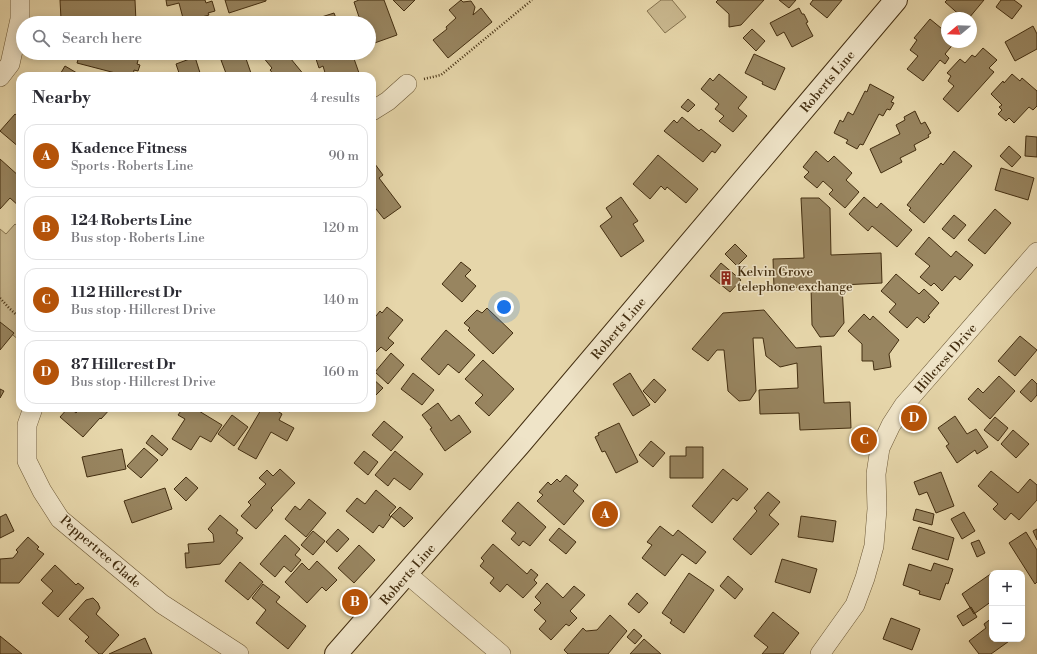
<!DOCTYPE html>
<html lang="en">
<head>
<meta charset="utf-8">
<style>
  :root { --surface:#fff; --page:#f2f2f3; --text:#2b2b33; --muted:#7c7c81; --line:#e1e1e2; --accent:#b45309 }
  body { margin:0; font-family:"Libre Bodoni",serif; background:var(--page); color:var(--text) }
  .controls { position:absolute; right:12px; bottom:12px; display:grid; overflow:hidden; border-radius:8px; box-shadow:0 2px 10px #0003 }
  .controls button { width:36px; height:36px; display:grid; place-items:center; padding:0; border:0; border-bottom:1px solid var(--line); background:var(--surface); color:var(--text); font:20px sans-serif }
  .compass { position:absolute; left:941px; top:12px; width:36px; height:36px; border-radius:50%; background:var(--surface); box-shadow:0 2px 10px #0003; rotate:251deg }
  .you { position:absolute; left:504px; top:307px; width:14px; height:14px; margin:-10px; border:3px solid #fff; border-radius:50%; background:#1a73e8; box-shadow:0 0 0 6px #1a73e833 }
  .badge { display:grid; place-items:center; width:26px; height:26px; border-radius:50%; background:var(--accent); color:#fff; font-size:13px; font-weight:700 }
  .pin { position:absolute; translate:-50% -50%; border:2px solid #fff; box-shadow:0 1px 4px #0006 }
  .list { margin:0; padding:0; list-style:none }
  h2 { display:flex; justify-content:space-between; align-items:center; height:52px; margin:0; padding:0 16px; font-size:17px }
  h2 small { font-size:13px; font-weight:400; color:var(--muted) }
  .list li { display:grid; grid-template-columns:26px 1fr auto; gap:12px; align-items:center; box-sizing:border-box; height:64px; margin:0 8px 8px; padding:0 8px; border:1px solid var(--line); border-radius:12px }
  .list b { display:block; font-size:15px; white-space:nowrap }
  .list p { margin:0; font-size:13px; white-space:nowrap; color:var(--muted) }
  .list em { font-size:13px; font-style:normal; color:var(--muted) }
  .icon { flex:none; width:22px; height:22px; fill:none; stroke:currentColor; stroke-width:2; stroke-linecap:round; stroke-linejoin:round }
  .map { position:relative; flex:none; width:1037px; height:654px; overflow:hidden }
  .search { position:absolute; background:var(--surface); box-shadow:0 2px 10px #0003; left:16px; top:16px; width:360px; height:44px; display:flex; align-items:center; gap:10px; box-sizing:border-box; padding:0 14px; border-radius:22px; color:var(--muted); font-size:15px }
  .panel { position:absolute; background:var(--surface); box-shadow:0 2px 10px #0003; left:16px; top:72px; width:360px; height:340px; border-radius:12px }
  .map>svg:first-child { display:block }
  .green { fill:#cab990; stroke:#867450 }
  .building { fill:#988560; stroke:#432e10 }
  .lines { fill:none; stroke-linecap:round; stroke-linejoin:round }
  .minor-casing { stroke:#6c5836; stroke-width:20 }
  .secondary-casing { stroke:#432e10; stroke-width:24 }
  .path { stroke:#432e10; stroke-width:2.5; stroke-dasharray:1 2; stroke-linecap:butt }
  .minor { stroke:#efe4c8; stroke-width:19 }
  .secondary { stroke:#efe4c8; stroke-width:22 }
  .labels { text-anchor:middle; stroke-width:3; stroke-linejoin:round; paint-order:stroke }
  .street-label { font-size:13px; fill:#432e10; stroke:#efe4c8 }
  .poi-label { font-size:13px; fill:#432e10; stroke:#efe4c8; text-anchor:start }
</style>
</head>
<body>
<div class="map">
<svg width="1037" height="654" viewBox="0 0 1037 654">
  <rect width="100%" height="100%" fill="#e6d6aa"/>
  <filter id="stains"><feTurbulence type="fractalNoise" baseFrequency=".005" numOctaves="4"/><feColorMatrix values="0 0 0 0 .2 0 0 0 0 .09 0 0 0 0 .02 0 0 0 .5 -.17"/></filter>
  <radialGradient id="worn" r=".72"><stop offset=".6" stop-color="#630" stop-opacity="0"/><stop offset="1" stop-color="#630" stop-opacity=".3"/></radialGradient>
  <!-- green -->
  <path class="green" d="M661 0H672L686 17 665 33 647 11Z
    M15 224 20 228V341L0 324V229L6 234Z"/>
  <!-- building -->
  <path class="building" d="M60 0H135L136 22 97 23V17L61 19Z
    M166 0H205L206 3 212 1 215 11 208 13 209 15 184 22 179 3 167 6Z
    M225 0H266V1L229 13Z
    M359 0H384L397 35 369 45V23H361L354 2Z
    M393 0H415L404 11Z
    M461 0 463 2 471 1 475 7 473 15 481 8 492 22 448 58 433 40 447 29 446 27 456 18 449 10Z
    M718 0H764L741 25 729 27V14L716 2Z
    M779 0H796L789 8Z
    M813 0H842L827 18 810 4Z
    M947 0H984L969 18H963L945 2Z
    M1001 0H1014L1022 6 1012 19 996 7Z
    M799 8 802 14H804L808 22 806 23 813 36 792 47 784 32 777 36 770 23Z
    M334 13 338 23H313L312 20Z
    M260 17 262 23H242Z
    M930 19 947 33V42H955L945 54 949 58 945 64 940 60 923 81 907 69 918 56 910 50 917 40 914 38Z
    M1033 26 1037 34V49L1015 61 1005 42Z
    M752 29 765 41 756 51 743 38Z
    M983 48 997 60 989 68 994 72 958 112 943 99 954 86 948 81 951 76 947 73 960 59 965 63 972 55 975 57Z
    M80 53H140L137 64 140 65 138 71 134 70 133 76H127L77 63Z
    M223 53H244L252 76H227L221 60 225 59Z
    M265 53H286L305 76H275L270 70 272 68 262 56Z
    M314 53H352L359 73 349 76H326L323 66 319 68Z
    M754 54 785 68 775 90 762 84 763 82 745 73Z
    M195 57 201 76H180L176 64Z
    M65 66 82 76H59Z
    M719 74 747 97 738 108 747 116 733 132 719 121 724 116 715 109 719 104 701 89 710 78 713 81Z
    M1012 74 1020 81 1022 78 1037 91V106L1033 110 1029 107 1014 123 1009 118 1006 121 998 114 1002 110 999 107 1002 105 991 94 1003 81 1004 83Z
    M870 84 894 97 891 102 894 103 890 110 887 109 883 116 879 114 863 145 860 144 857 149 846 143 848 140 834 133 840 120 843 122 848 112 853 115 865 91 867 92Z
    M688 99 695 105 688 112 681 107Z
    M915 111 921 124 925 122 931 133 928 135 929 137 914 145 916 150 900 158 902 162 881 173 870 149 900 134 896 125 905 120 904 117Z
    M15 114 19 117 20 115V148L0 131Z
    M682 117 699 131 701 129 721 145 715 153 712 151 703 162 664 131 674 120 677 123Z
    M1026 136 1037 137V157L1025 156Z
    M1009 146 1021 157 1012 167 1000 156Z
    M816 151 828 162 834 156 852 173 846 180 859 192 845 208 829 194 833 190 823 181 817 188 804 177 809 172 803 167Z
    M954 151 972 166 924 223 909 210 911 208 907 205 941 163 943 165Z
    M658 155 698 189 686 203 667 187 665 190 661 186 650 199 633 184Z
    M0 159 20 177V207L10 198 0 209Z
    M372 160 383 175 379 178 401 207 384 219 372 204Z
    M1001 168 1034 178 1028 200 995 190Z
    M621 197 638 221 633 224 644 241 621 257 600 226 612 217 606 208Z
    M864 197 877 208 881 203 912 230 897 247 872 226 868 231 849 214Z
    M801 198H819L830 208 831 255 881 253 882 283 842 285 844 323 834 336 820 337 812 325 811 287 774 288 773 259 804 258Z
    M995 209 1011 223 985 254 968 240Z
    M954 215 966 225 954 239 942 229Z
    M929 237 951 257 956 251 973 265 960 280 955 276 942 291 934 283 931 286 920 277 930 266 915 254Z
    M735 244 747 256 737 266 725 254Z
    M461 262 471 270 465 276 476 286 462 302 442 284Z
    M721 263 741 280 730 292 710 276Z
    M896 274 919 294 924 289 939 303 928 316 930 317 924 323 917 317 907 328 889 312 896 304 881 291Z
    M387 307 403 320 388 338 394 343 386 351 381 347 376 352 372 349V321L380 311 382 313Z
    M487 308 513 333 493 354 468 330 470 328 464 323 477 310 482 313Z
    M764 310 796 348 821 346 824 403 850 402 851 428 800 430 799 413 760 414 759 390 798 388 797 363 780 367 766 356 763 338H753L756 391 750 400 739 401 728 391 724 350H717L708 361 692 349 723 313Z
    M864 314 870 320 873 316 899 340 889 354 891 367 874 370 873 361H862V344L848 331Z
    M0 322 14 333 0 350Z
    M446 330 475 355 459 373 448 364 439 375 421 359Z
    M1020 336 1037 350 1015 376 998 361Z
    M391 353 404 365 388 384 375 372Z
    M483 360 514 389 489 416 475 403 483 395 465 379Z
    M413 373 434 390 422 405 401 389Z
    M630 373 650 405 633 416 613 384Z
    M999 376 1015 391 990 419 968 399 978 388 983 393Z
    M372 378 383 388 372 399Z
    M654 379 666 390 655 403 643 391Z
    M1032 379 1037 384V395L1031 402 1020 392Z
    M0 389 4 391 0 398Z
    M438 403 451 421 459 415 471 432 445 451 430 429 432 428 422 415Z
    M68 408H70L76 413 81 408H111L101 419 100 418 83 437 60 417Z
    M183 408H194L222 425 211 442 200 436 191 450 172 439 185 419 178 415Z
    M262 408H278L276 410 282 414 279 420 294 428 287 441 271 432 256 459 238 449Z
    M232 415 248 427 234 446 218 434Z
    M955 416 967 434 976 429 988 447 977 454 975 450 957 463 946 446 949 444 938 428Z
    M995 417 1008 428 998 441 984 430Z
    M384 421 403 437 391 451 372 435Z
    M619 423 638 462 616 473 605 451 602 452 595 437 599 435 598 433Z
    M1013 430 1029 444 1016 458 1001 444Z
    M152 435 168 449 162 456 146 443Z
    M651 441 665 453 653 467 639 455Z
    M686 447H703V478H670V456H686Z
    M144 448 158 460 141 478 127 466Z
    M122 449 126 469 87 477 82 457Z
    M364 451 378 462 368 475 354 463Z
    M395 451 423 474 410 490 394 478 388 486 375 475Z
    M280 469 295 483 271 508 273 510 256 529 241 516 251 505 248 502 266 484 259 478 267 470 273 476Z
    M723 469 748 489 737 501 733 498 712 523 692 506Z
    M991 471 1018 493 1030 479 1037 485V500L1019 520 1011 513 1005 520 993 509 998 504 978 486Z
    M941 472 954 506 936 513 927 492 919 495 914 482Z
    M566 475 578 485 573 491 584 501 564 525 537 501 543 495 539 492 548 482 551 485 557 479 560 482Z
    M186 477 198 488 186 501 174 489Z
    M165 488 172 509 132 523 124 501Z
    M376 490 396 507 389 515 391 517 383 528 379 525 373 533 346 511 357 498 365 504Z
    M768 492 780 502 769 515 779 524 751 555 733 539 757 511 754 508Z
    M309 499 326 513 306 537 285 519 295 506 300 510Z
    M518 502 546 527 530 546 523 541 519 546 511 539 516 533 502 521Z
    M604 503 616 513 608 524 596 513Z
    M400 507 413 518 404 527 391 516Z
    M916 509 934 514 932 525 913 520Z
    M964 512 975 531 962 539 951 519Z
    M6 514 14 531 0 538V517Z
    M220 515 238 530 236 533 243 538 220 564 186 568 185 553H189L188 544 214 542 213 534 208 529Z
    M801 516 836 521 833 542 798 537Z
    M660 526 673 536 678 530 706 552 696 564 682 554 665 576 642 558 652 545 647 542Z
    M919 527 954 538 948 560 912 549Z
    M559 528 576 542 566 554 549 540Z
    M338 529 349 539 337 552 326 542Z
    M1037 529V540L1033 531Z
    M313 531 325 541 313 555 301 545Z
    M1026 532 1037 550V582L1035 584 1009 543Z
    M285 535 300 549 295 555 301 560 291 572 284 566 275 577 260 564Z
    M28 537 39 547 37 549 44 554 19 583H0V559L13 558 18 552 16 550Z
    M979 540 985 553 977 557 971 543Z
    M493 544 527 574 531 569 538 575 534 580 537 583 523 598 507 584 500 592 490 583 494 578 480 566 484 561 481 558Z
    M359 545 375 560 354 583 338 568Z
    M782 559 817 569 810 593 775 582Z
    M317 561 337 580 326 591 322 587 307 603 285 582 302 563 309 570Z
    M240 562 263 582 248 600 225 581Z
    M934 563 953 569 948 584 946 583 940 600 919 594 920 591 903 585 909 564 931 571Z
    M55 565 76 585 78 583 84 588 58 617 42 603 53 591 41 580Z
    M689 573 714 590 684 633 670 623 672 620 662 613Z
    M992 573V601L974 614 962 594Z
    M728 576 743 589 735 599 720 586Z
    M547 583 563 598 574 586 585 595 570 611 577 618 569 626 566 624 551 640 539 629 546 621 534 610 541 603 535 597Z
    M263 584 280 597 276 602 306 626 288 649 256 623 266 610 252 598Z
    M637 593 648 603 639 613 628 604Z
    M93 598 98 603 100 608 96 614 119 635 102 654H99L85 641 89 637 69 619 86 600Z
    M971 607 977 617 963 626 957 616Z
    M773 612 799 633 783 654H762L768 647 754 636Z
    M610 615 627 631 608 654H568L564 650 583 628 586 631 597 630Z
    M891 618 920 629 912 650 883 639Z
    M992 618V639H1012L991 654H979L969 641 986 628 984 624Z
    M634 629 642 636 635 644 627 637Z
    M0 636 22 654H0Z
    M145 638 152 654H109Z
    M644 639 661 654H630Z"/>
  <g class="lines">
    <defs>
      <path id="minor" d="M0 77 10 64 20 19V0
        M372 111 388 101 407 84
        M33 408 27 425V461L42 491 60 519 162 604 239 654
        M407 574 501 654
        M820 654 855 605 865 578 874 546 877 509 876 474 880 448 891 425 904 405 1037 252"/>
      <path id="secondary" d="M336 654 519 445 896 0"/>
    </defs>
    <!-- minor casing -->
    <use href="#minor" class="minor-casing"/>
    <!-- secondary casing -->
    <use href="#secondary" class="secondary-casing"/>
    <!-- path -->
    <path class="path" d="M424 79 441 75 532 0
      M0 298 9 308 20 318"/>
    <!-- minor -->
    <use href="#minor" class="minor"/>
    <!-- secondary -->
    <use href="#secondary" class="secondary"/>
  </g>
  <!-- icons -->
  <defs>
    <symbol id="building-bare" viewBox="-9 -9 18 18"><path d="M-4-6H4V6H1V3H-1V6H-4ZM-2.5-4.3h1.7v1.8h-1.7ZM.8-4.3h1.7v1.8H.8ZM-2.5-1h1.7V.8h-1.7ZM.8-1h1.7V.8H.8Z" fill="#8f2418" stroke="#efe4c8" stroke-width="2.5" paint-order="stroke"/></symbol>
  </defs>
  <g fill-rule="evenodd">
    <use href="#building-bare" x="716" y="268" width="20" height="20"/>
  </g>
  <g class="labels">
    <!-- street labels -->
    <g class="street-label">
      <text transform="translate(827 81) rotate(-50)" y="5">Roberts Line</text>
      <text transform="translate(618 328) rotate(-50)" y="5">Roberts Line</text>
      <text transform="translate(945 358) rotate(-49)" y="5">Hillcrest Drive</text>
      <text transform="translate(101 551) rotate(41)" y="5">Peppertree Glade</text>
      <text transform="translate(407 574) rotate(-49)" y="5">Roberts Line</text>
    </g>
    <!-- poi labels -->
    <g class="poi-label">
      <text x="737" y="276">Kelvin Grove<tspan x="737" dy="15">telephone exchange</tspan></text>
    </g>
  </g>
  <rect width="100%" height="100%" filter="url(#stains)"/>
  <rect width="100%" height="100%" fill="url(#worn)"/>
</svg>
<div class="controls">
<button>+</button>
<button>−</button>
</div>
<svg class="compass" viewBox="-18 -18 36 36"><path d="M0-13l5 13h-10z" fill="#e53935"/><path d="M0 13l5-13h-10z" fill="#7c7c81"/></svg>
<div class="you"></div>
<div class="pin badge" style="left:605px;top:514px">A</div>
<div class="pin badge" style="left:355px;top:602px">B</div>
<div class="pin badge" style="left:864px;top:440px">C</div>
<div class="pin badge" style="left:914px;top:418px">D</div>
<div class="search"><svg class="icon" aria-label="search" viewBox="0 0 24 24"><circle cx="10" cy="10" r="6"/><path d="M15 15l6 6"/></svg>Search here</div>
<section class="panel">
<h2>Nearby<small>4 results</small></h2>
<ul class="list">
<li><span class="badge">A</span><div><b>Kadence Fitness</b><p>Sports · Roberts Line</p></div><em>90 m</em></li>
<li><span class="badge">B</span><div><b>124 Roberts Line</b><p>Bus stop · Roberts Line</p></div><em>120 m</em></li>
<li><span class="badge">C</span><div><b>112 Hillcrest Dr</b><p>Bus stop · Hillcrest Drive</p></div><em>140 m</em></li>
<li><span class="badge">D</span><div><b>87 Hillcrest Dr</b><p>Bus stop · Hillcrest Drive</p></div><em>160 m</em></li>
</ul>
</section>
</div>
</body>
</html>
